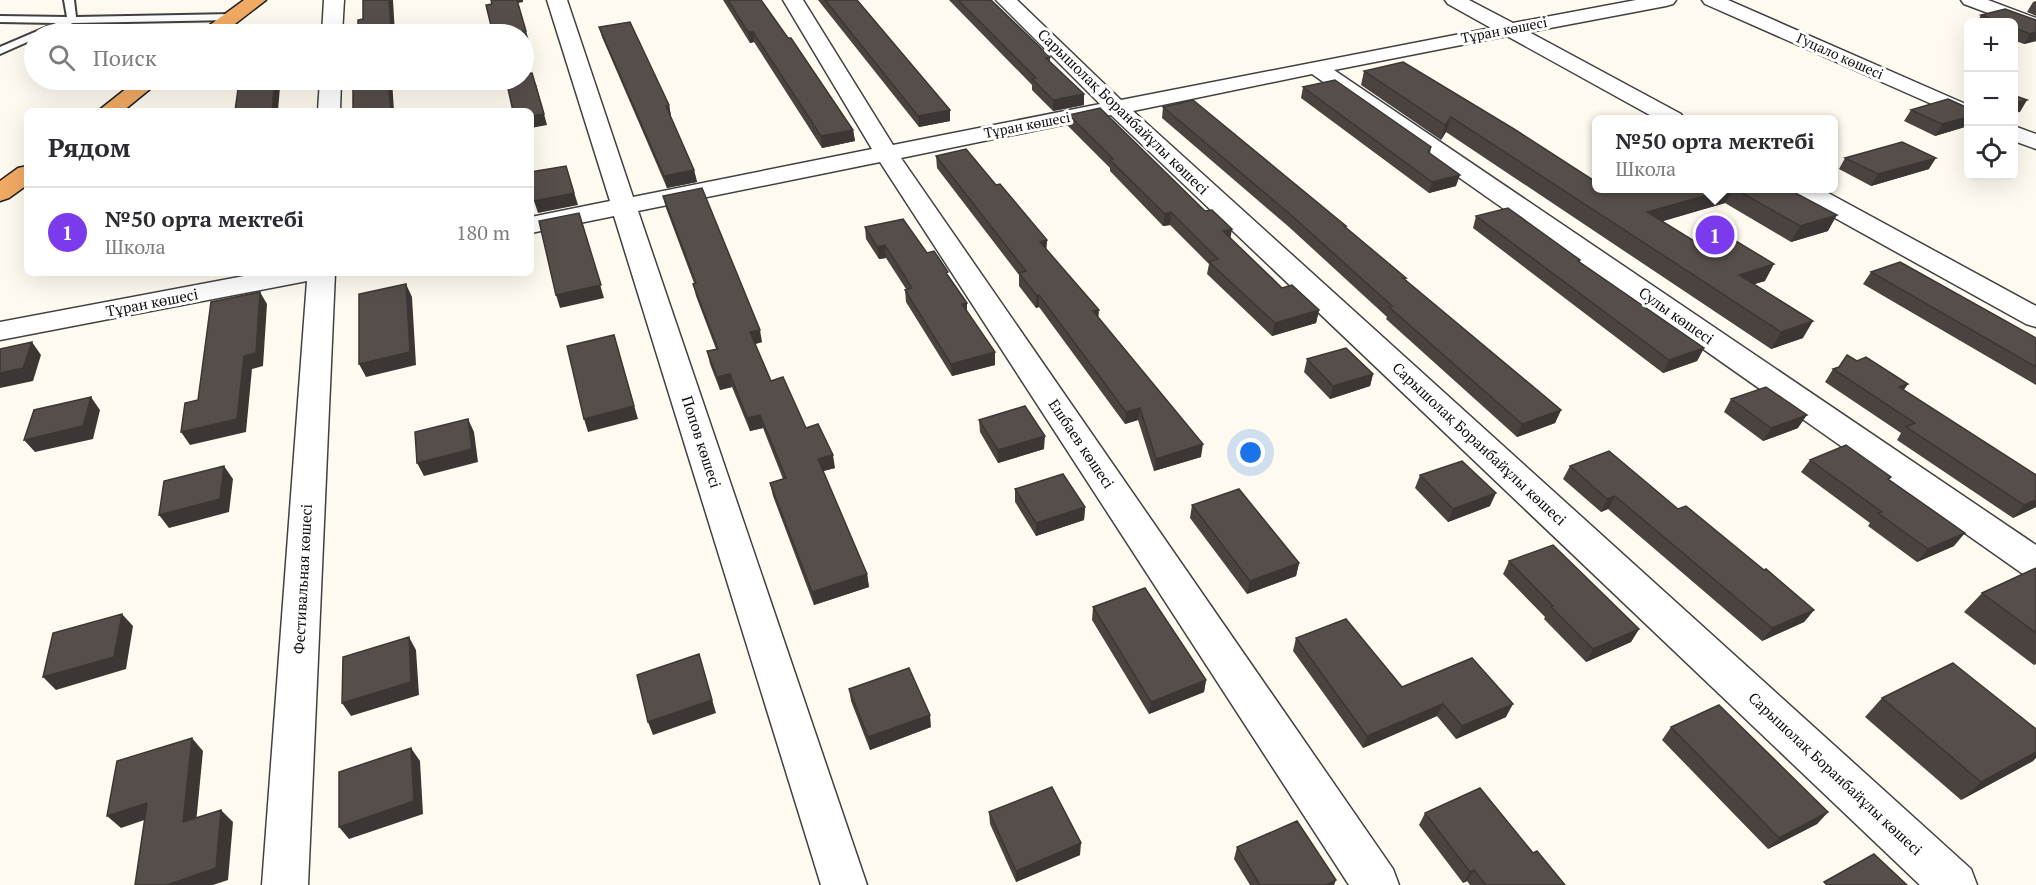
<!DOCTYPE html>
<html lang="ru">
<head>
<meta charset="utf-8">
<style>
  :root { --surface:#fff; --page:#f7f7f7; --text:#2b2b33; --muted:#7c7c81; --line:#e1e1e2; --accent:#7c3aed }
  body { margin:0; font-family:"PT Serif",serif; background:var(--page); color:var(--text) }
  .controls { position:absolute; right:18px; top:18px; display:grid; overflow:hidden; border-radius:9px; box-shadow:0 6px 24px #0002 }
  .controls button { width:54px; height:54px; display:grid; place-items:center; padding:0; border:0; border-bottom:2px solid var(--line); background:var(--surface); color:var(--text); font:30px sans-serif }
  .you { position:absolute; left:1251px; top:453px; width:21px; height:21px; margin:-15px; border:4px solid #fff; border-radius:50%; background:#1a73e8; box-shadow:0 0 0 9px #1a73e833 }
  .badge { display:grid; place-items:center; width:39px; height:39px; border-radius:50%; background:var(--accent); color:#fff; font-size:20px; font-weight:700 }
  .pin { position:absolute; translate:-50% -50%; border:3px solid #fff; box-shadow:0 2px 6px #0006 }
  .popup { position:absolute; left:1592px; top:115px; width:246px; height:78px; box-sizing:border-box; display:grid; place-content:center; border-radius:9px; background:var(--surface); filter:drop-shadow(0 2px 4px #0005); font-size:20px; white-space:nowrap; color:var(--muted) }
  .popup b { font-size:22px; color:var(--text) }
  .popup::after { content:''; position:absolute; left:50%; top:100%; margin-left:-12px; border:12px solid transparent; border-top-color:var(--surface) }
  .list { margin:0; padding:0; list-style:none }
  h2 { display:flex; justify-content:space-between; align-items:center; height:78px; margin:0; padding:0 24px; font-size:26px }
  h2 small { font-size:20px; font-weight:400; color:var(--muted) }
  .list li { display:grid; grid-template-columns:39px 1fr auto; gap:18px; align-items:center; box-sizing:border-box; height:90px; padding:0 24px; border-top:2px solid var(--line) }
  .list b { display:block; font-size:22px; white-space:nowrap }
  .list p { margin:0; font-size:20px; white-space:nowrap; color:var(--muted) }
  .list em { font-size:20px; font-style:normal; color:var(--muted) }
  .icon { flex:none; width:33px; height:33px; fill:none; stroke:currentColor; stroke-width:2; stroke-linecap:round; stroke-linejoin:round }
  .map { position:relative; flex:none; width:2036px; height:885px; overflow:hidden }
  .search { position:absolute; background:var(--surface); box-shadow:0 6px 24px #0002; left:24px; top:24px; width:510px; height:66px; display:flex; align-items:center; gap:15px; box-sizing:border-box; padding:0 21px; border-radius:33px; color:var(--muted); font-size:22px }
  .panel { position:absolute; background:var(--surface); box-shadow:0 6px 24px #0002; left:24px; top:108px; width:510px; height:168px; border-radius:9px }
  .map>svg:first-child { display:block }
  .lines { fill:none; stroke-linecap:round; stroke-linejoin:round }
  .service-casing { stroke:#414141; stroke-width:4 }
  .minor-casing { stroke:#414141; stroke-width:3 }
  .trunk-casing { stroke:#1f1f1f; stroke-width:3 }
  .service { fill:#fff; fill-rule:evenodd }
  .minor { fill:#fff; fill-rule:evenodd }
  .trunk { fill:#f1aa64; fill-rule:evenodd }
  .wall { fill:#4a4340 }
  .shaded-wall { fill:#3c3734 }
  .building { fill:#564e4b; stroke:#3c3734; stroke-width:1.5 }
  .labels { text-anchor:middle; stroke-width:6; stroke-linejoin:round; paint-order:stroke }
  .far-street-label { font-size:14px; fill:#0e0e0e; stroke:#fff }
  .street-label { font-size:15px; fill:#0e0e0e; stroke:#fff }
</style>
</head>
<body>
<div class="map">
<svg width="2036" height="885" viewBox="0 0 2036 885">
  <rect width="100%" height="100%" fill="#fefaef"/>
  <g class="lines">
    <defs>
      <path id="service" d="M64 0H74L76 17 233 14 238 17 233 20 73 23 45 34H34V39L0 54V47L56 23 0 22V16L67 17Z"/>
      <path id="minor" d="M324 0H344L342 34H322Z
        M547 0H567L633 197 872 149 783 0H803L893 145 1100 104 996 0H1017L1121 100 1491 28 1448 4 1445 0H1469L1513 23 1636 0H1676L1673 4 1666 6 1529 32 1681 114 1684 119H1657L1507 36 1334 70 2036 545V578L2023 574 1312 74 1133 111 1971 869 1977 885H1920L1111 115 901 158 1393 869 1399 885H1349L880 162 638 211 867 885H821L614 216 531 233V217L610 201Z
        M1702 0H1728L1968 105V120L1705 4Z
        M1961 0H1988L2036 18V31L1964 4Z
        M320 80H341L340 111H318Z
        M2014 126 2036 134V149L2014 141Z
        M1787 188H1819L2036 306V327L2026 324 1790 193Z
        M260 273H335L308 885H262L307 281 0 340V322Z"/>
      <path id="trunk" d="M244 0H266L222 34H200L203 30Z
        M137 80H161L123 111H98Z
        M27 166V185L9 198 0 201V181L18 168Z"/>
    </defs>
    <!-- service casing -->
    <use href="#service" class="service-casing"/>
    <!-- minor casing -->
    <use href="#minor" class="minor-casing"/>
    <!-- trunk casing -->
    <use href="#trunk" class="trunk-casing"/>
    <!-- service -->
    <use href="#service" class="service"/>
    <!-- minor -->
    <use href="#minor" class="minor"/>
    <!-- trunk -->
    <use href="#trunk" class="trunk"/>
  </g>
  <!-- wall -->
  <path class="wall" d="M723 0H761L853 130 855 141 822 148 754 42 750 43Z
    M818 0H857L950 110V121L919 127Z
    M949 0H991L1050 57V61L1084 105 1053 111 1032 90V85Z
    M2036 1V16L2027 12 2033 2Z
    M1981 15 2036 20V41L2024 44 2013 40V22H1977Z
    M599 27 669 105 671 116H670L694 170 697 182 667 188 602 37Z
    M1364 71 1596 189H1788L1828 231 1791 242 1725 203 1662 221 1707 249 1765 281 1754 284 1803 338 1771 349 1446 132 1441 140 1361 85Z
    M1303 87 1431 147 1430 154 1456 186 1429 193 1301 98Z
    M1163 107 1346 226V228L1406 278 1405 280 1561 410 1555 423 1517 437 1386 319 1387 317 1289 227 1162 118Z
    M1911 110 1968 117V126L1935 136 1904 121Z
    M1069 115 1230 238 1282 288 1319 310 1316 323 1272 336 1207 274 1209 264 1170 225 1163 226 1110 171V168L1068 126Z
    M936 156 996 185 1047 240 1046 249 1201 457 1154 471 1138 420 1125 424 1039 307 1036 308 1019 286V275L937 168Z
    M1845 158 1929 169 1871 186 1839 169Z
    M663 196 762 342 755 344 771 381 835 468 823 471 867 574 869 587 814 605 773 496 770 483 783 479 763 428 750 431 732 387 720 390 710 364 707 351 716 349 696 296 693 284 694 283 666 208Z
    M1476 216 1580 260V262L1704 348 1697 361 1663 373 1473 228Z
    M865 227 927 253 949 276 967 303V311L995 365 952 376 906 302 905 290 906 289 886 258 879 259 866 239Z
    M1871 272 2036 338V385L1863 284Z
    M1307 359 1373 374 1370 386 1330 399 1304 372Z
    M1833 369 1903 390 2036 475V507L2013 518 1897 440 1901 433 1825 382Z
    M1731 399 1798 428 1763 441 1724 412Z
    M979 420 1044 449 998 463 980 432Z
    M1810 460 1891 477 1889 480 1954 546 1917 562 1868 526 1870 523 1801 472Z
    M1570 466 1678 509 1764 570 1814 610 1804 622 1762 641 1608 509 1601 512 1563 479Z
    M1420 475 1490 506 1448 522 1415 488Z
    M1015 489 1085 507 1084 520 1036 536 1015 502Z
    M1192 505 1299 563 1296 576 1247 594 1190 518Z
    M1509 561 1639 629 1631 642 1586 662 1544 619 1545 617 1503 574Z
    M2036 568V664L2034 665 1964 612 1982 593Z
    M1093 607 1206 680 1204 692 1149 714 1092 620Z
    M1296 638 1402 687 1506 717 1456 739 1437 716 1363 748 1293 651Z
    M849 689 931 727 870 750 851 701Z
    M1882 698 2033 761 1961 800 1865 717Z
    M1671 727 1828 812 1817 824 1768 849 1662 740Z
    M989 812 1080 855 1016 882 990 824Z
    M1425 813 1533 853 1565 885H1470L1467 881 1463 883 1419 825Z
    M1237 847 1334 885H1250L1234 859Z"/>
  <!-- shaded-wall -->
  <path class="shaded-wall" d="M389 0H393L395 34H386L385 27Z
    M517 0H523V2L518 3 529 41 524 42V34H501Z
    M748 32H753L754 42 750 43Z
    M2036 32V41L2024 44 2030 34Z
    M275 80H277L280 87 278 111H272Z
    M388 80H392L394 111H391Z
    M536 84 547 125 531 128V116Z
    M1084 94V105L1053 111V100Z
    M2027 100 2020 112 2013 113V104Z
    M669 105 671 116 668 117 666 106Z
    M950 110V121L919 127 918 116Z
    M1451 117 1446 132 1441 140 1445 125Z
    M1968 117V126L1935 136 1942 124Z
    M853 130 855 141 822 148 821 136Z
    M1936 158 1929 169 1871 186 1878 174Z
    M566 166 578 205 538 213 534 201Z
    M694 170 697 182 667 188 664 176Z
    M1460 175 1456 186 1429 193 1432 182Z
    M1729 189H1733L1725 203 1640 228 1647 212Z
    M1171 212 1170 225 1163 226 1165 214Z
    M579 213 604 298 560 308 556 295Z
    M1837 215 1828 231 1791 242 1800 226Z
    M1232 229 1230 241 1223 231Z
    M1047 240 1046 253 1040 242Z
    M885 245 886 258 879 259 877 247Z
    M1774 264 1765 281 1731 291 1739 275Z
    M406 284 412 297 416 365 366 377 359 364Z
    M260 292 267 304 263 366 252 369 246 432 190 445 181 432 244 356Z
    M1036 295H1039V307L1036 308Z
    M967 303V315L962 304Z
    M1099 310 1098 322 1093 311Z
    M1319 310 1316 323 1272 336 1275 323Z
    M1813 321 1803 338 1771 349 1781 332Z
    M760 330 762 342 752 345 750 332Z
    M614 335 638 419 588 432 584 419Z
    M32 342 41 355 33 381 0 388V373Z
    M1704 348 1697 361 1663 373 1669 360Z
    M995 352V365L952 376 951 364Z
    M730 374 732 387 720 390 717 377Z
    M1373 374 1370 386 1330 399 1333 386Z
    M1908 384 1899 397V387Z
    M91 397 100 410 93 439 35 452 24 440Z
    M1140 408 1138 420 1125 424 1126 412Z
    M1561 410 1555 423 1517 437 1522 424Z
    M760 415 763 428 750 431 747 418Z
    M1807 415 1798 428 1763 441 1771 428Z
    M468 419 474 432 478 462 424 476 417 463Z
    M1045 436 1044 449 998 463V450Z
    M1203 444 1201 457 1154 471 1156 459Z
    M833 455 835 468 820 472 818 459Z
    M224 466 233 479 229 512 169 528 159 515Z
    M1496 493 1490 506 1448 522 1453 509Z
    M1615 496 1608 509 1601 512 1607 499Z
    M2036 500V507L2013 518 2024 505Z
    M1085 507 1084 520 1036 536V523Z
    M1965 533 1954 546 1917 562 1928 549Z
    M1299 563 1296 576 1247 594 1250 581Z
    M867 574 869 587 814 605 812 592Z
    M1814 610 1804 622 1762 641 1772 628Z
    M122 614 133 626 126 669 56 690 43 677Z
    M1639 629 1631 642 1586 662 1593 649Z
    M409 637 416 650 419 695 351 716 342 703Z
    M699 654 716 713 653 735 648 722Z
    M1206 680 1204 692 1149 714 1151 702Z
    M1443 704 1437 716 1363 748 1367 736Z
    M1513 704 1506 717 1456 739 1462 726Z
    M930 715 931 727 870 750 868 737Z
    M192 738 203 751 195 834 183 822Z
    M411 748 420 761 423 814 349 839 339 827Z
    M2036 752V758L2033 761 1961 800 1981 782Z
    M147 803 159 815 121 828 107 816Z
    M221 810 233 822 228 880 213 885H167Z
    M1828 812 1817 824 1768 849 1779 838Z
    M1081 843 1080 855 1016 882V871Z
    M1474 870 1467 881 1463 883 1470 872Z
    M1336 880 1334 885H1326Z"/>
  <!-- building -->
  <path class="building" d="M363 0H389L391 26 385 27 386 34H358V20L363 19Z
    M491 0H517L526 31 501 34H493L486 5 492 4Z
    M728 0H761L788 38H791L853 130 821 136 753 32H748Z
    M825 0H857L950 110 918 116Z
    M958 0H991L1050 57 1046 58 1084 94 1053 100 1032 79 1036 78Z
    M2005 9 2036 20V32L2030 34 2013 27V22H2001L1981 15Z
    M630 22 669 105 666 106 694 170 664 176 599 27Z
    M1403 62 1514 129 1596 182V189H1729L1647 212 1707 249 1736 241 1774 264 1739 275 1813 321 1781 332 1451 117 1445 125 1364 71Z
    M532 73 544 114 531 116V111H513L506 80H524V74Z
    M253 80H275L272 111H235L239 82Z
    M353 80H388L391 111H353Z
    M1335 80 1431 147 1428 152 1460 175 1432 182 1303 87Z
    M2013 95 2027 100 2013 104Z
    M1948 99 1968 108V117L1942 124 1911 110Z
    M1193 100 1346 226H1344L1406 278H1403L1561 410 1522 424 1389 307 1392 306 1291 215 1163 107Z
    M1100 108 1205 211 1212 210 1232 229 1223 231 1282 288 1292 285 1319 310 1275 323 1209 262 1218 259 1171 212 1165 214 1110 160 1113 159 1069 115Z
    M1902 142 1936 158 1878 174 1845 158Z
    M966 149 996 185 1000 184 1047 240 1040 242 1099 310 1093 311 1203 444 1156 459 1140 408 1126 412 1039 295H1036L1019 273 1026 271 936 156Z
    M566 166 574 193 534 201 531 188V172Z
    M702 188 760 330 750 332 771 381 783 377 806 428 818 424 833 455 818 459 867 574 812 592 770 483 786 478 760 415 747 418 730 374 717 377 707 351 718 349 693 284 696 283 663 196Z
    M1735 189H1788L1837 215 1800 226Z
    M1508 208 1580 260 1578 261 1704 348 1669 360 1476 216Z
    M579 213 601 285 556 295 539 221Z
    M903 219 927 253 934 251 948 272 946 273 967 303 962 304 995 352 951 364 905 290 912 288 885 245 877 247 865 227Z
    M1900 262 2036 338V367L1871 272Z
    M406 284 410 352 359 364V294Z
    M260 292 256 353 244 356 237 419 181 432 185 403 198 400 211 302Z
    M614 335 634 406 584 419 567 346Z
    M32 342 23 368 0 373V349Z
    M1346 348 1373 374 1333 386 1307 359Z
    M1847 355 1857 361 1866 357 1908 384 1899 387 2036 475V500L2024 505 1906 427 1915 423 1833 369 1839 367Z
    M1766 387 1807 415 1771 428 1731 399Z
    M91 397 83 426 24 440 34 410Z
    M1025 406 1045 436 998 450 979 420Z
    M468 419 472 449 417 463 415 432Z
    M1846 445 1891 477 1888 479 1965 533 1928 549 1878 513 1882 512 1810 460Z
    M1609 451 1678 509 1686 506 1764 570 1766 569 1814 610 1772 628 1615 496 1607 499 1570 466Z
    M1462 461 1496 493 1453 509 1420 475Z
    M224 466 220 499 159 515 164 481Z
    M1063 474 1085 507 1036 523 1015 489Z
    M1239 489 1299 563 1250 581 1192 505Z
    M1553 545 1639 629 1593 649 1551 607 1553 606 1509 561Z
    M2036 568V633L1982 593Z
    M1145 588 1206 680 1151 702 1093 607Z
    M122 614 114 657 43 677 53 633Z
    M1346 619 1402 687 1472 658 1513 704 1462 726 1443 704 1367 736 1296 638Z
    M409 637 411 682 342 703 343 657Z
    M699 654 712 700 648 722 637 675Z
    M1953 663 2036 729V752L1981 782 1882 698Z
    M909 668 930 715 868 737 849 689Z
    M1719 705 1828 812 1779 838 1671 727Z
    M192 738 183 822 221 810 216 868 167 885H135L147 803 107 816 117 761Z
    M411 748 414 801 339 827V772Z
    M1052 787 1081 843 1016 871 989 812Z
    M1480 788 1533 853 1537 851 1565 885H1486L1474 870 1470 872 1425 813Z
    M1297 821 1336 880 1326 885H1260L1237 847Z
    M1874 854 1907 885H1827L1824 882Z"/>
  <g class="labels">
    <!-- far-street labels -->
    <g class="far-street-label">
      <text transform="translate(1504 30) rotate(-11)" y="5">Тұран көшесі</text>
      <text transform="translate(1840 56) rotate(24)" y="5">Гуцало көшесі</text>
      <text transform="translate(1027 125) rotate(-11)" y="5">Тұран көшесі</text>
    </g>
    <!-- street labels -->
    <g class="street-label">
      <text transform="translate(1123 112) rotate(44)" y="5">Сарышолақ Боранбайұлы көшесі</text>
      <text transform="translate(152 303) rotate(-11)" y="5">Тұран көшесі</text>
      <text transform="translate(1676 316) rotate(35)" y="5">Сулы көшесі</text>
      <text transform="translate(701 442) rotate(72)" y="5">Попов көшесі</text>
      <text transform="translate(1081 444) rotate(56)" y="5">Ешбаев көшесі</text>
      <text transform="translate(1479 444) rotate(43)" y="5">Сарышолақ Боранбайұлы көшесі</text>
      <text transform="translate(303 579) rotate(-87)" y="5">Фестивальная көшесі</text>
      <text transform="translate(1835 774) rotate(43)" y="5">Сарышолақ Боранбайұлы көшесі</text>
    </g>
  </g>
</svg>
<div class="controls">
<button>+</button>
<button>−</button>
<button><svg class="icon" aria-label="locate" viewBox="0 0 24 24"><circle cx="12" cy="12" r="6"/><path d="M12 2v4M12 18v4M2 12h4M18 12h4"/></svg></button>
</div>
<div class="you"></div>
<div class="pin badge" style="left:1715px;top:235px">1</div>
<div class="popup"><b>№50 орта мектебі</b>Школа</div>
<div class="search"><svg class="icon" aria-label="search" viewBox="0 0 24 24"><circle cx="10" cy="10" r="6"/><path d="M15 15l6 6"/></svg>Поиск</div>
<section class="panel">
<h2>Рядом<small></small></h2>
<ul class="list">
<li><span class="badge">1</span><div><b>№50 орта мектебі</b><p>Школа</p></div><em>180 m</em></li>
</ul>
</section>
</div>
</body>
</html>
